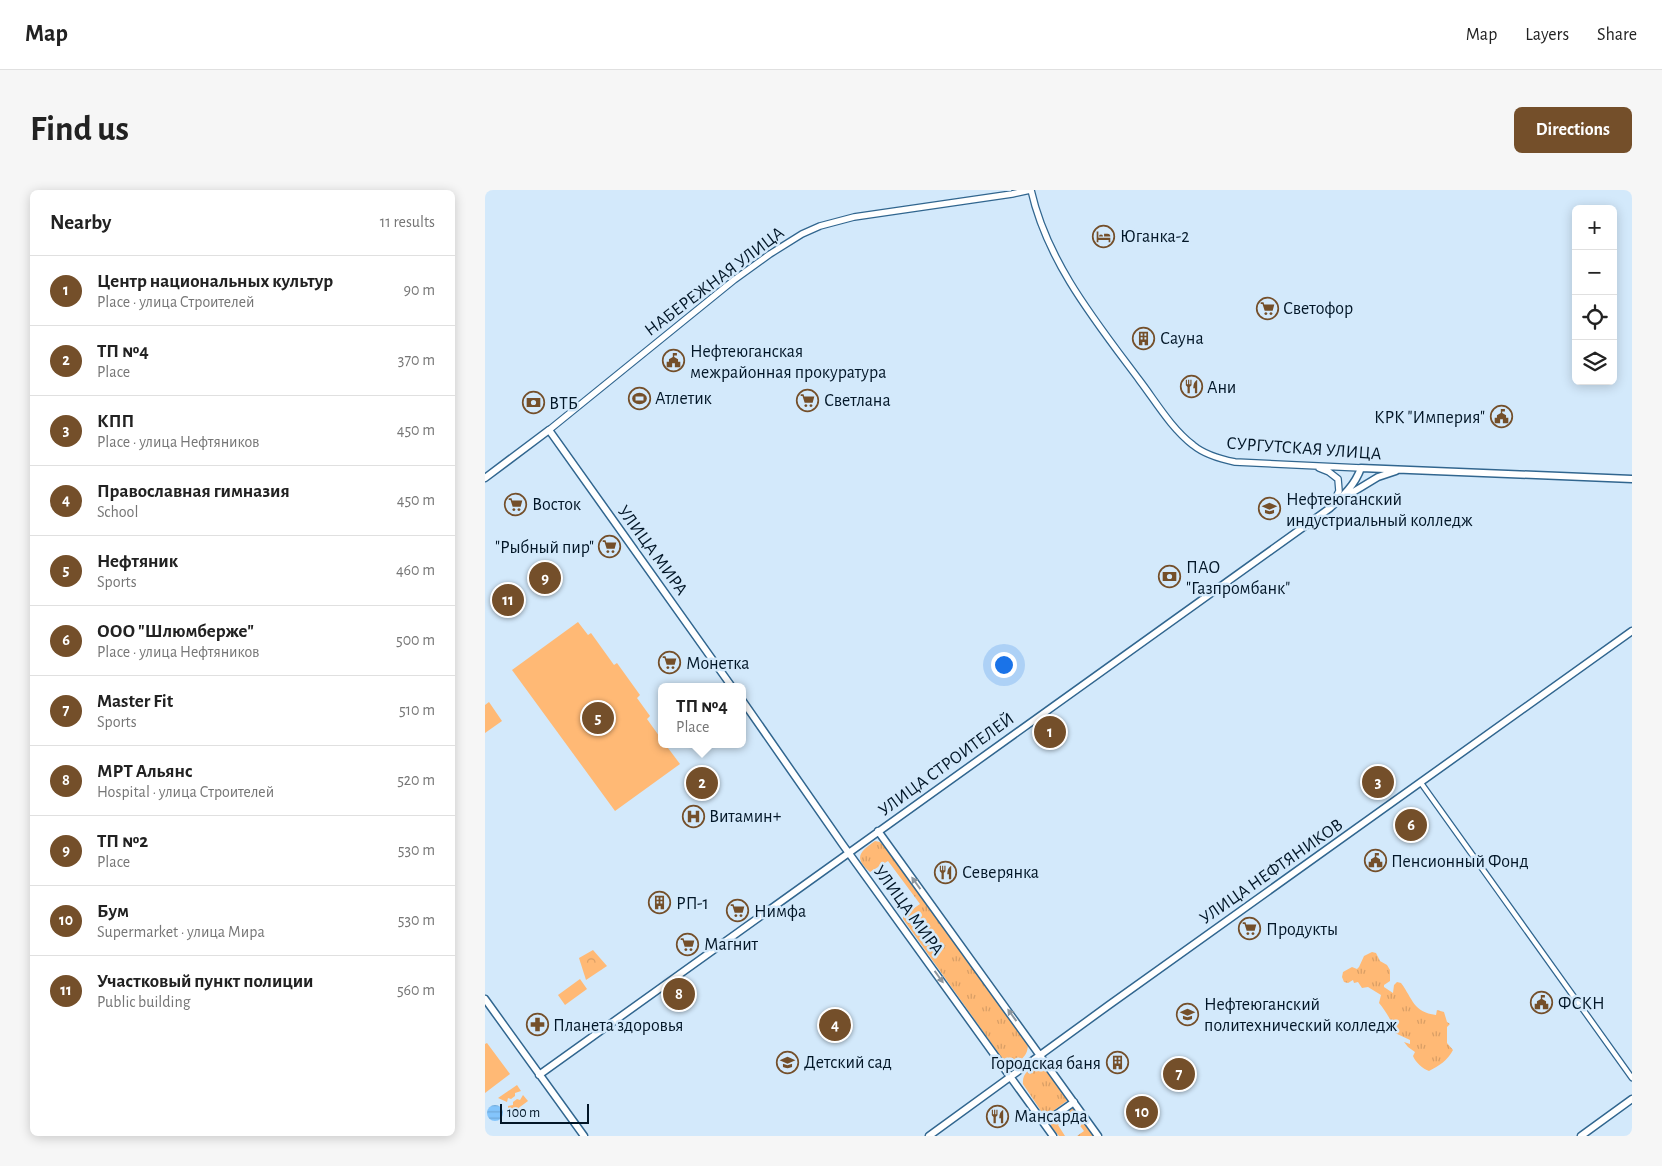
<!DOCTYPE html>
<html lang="en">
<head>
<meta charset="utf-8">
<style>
  :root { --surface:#fff; --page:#f6f6f6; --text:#222; --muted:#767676; --line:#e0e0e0; --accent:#744f2a }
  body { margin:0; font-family:"Alegreya Sans",sans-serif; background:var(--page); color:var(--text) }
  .controls { position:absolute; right:15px; top:15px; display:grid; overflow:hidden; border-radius:8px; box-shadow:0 2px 12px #0003 }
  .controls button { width:45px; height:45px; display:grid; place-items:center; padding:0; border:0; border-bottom:1px solid var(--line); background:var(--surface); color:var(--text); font:25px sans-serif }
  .scale { position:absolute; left:15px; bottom:12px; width:89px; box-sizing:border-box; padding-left:5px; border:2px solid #021627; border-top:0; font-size:14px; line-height:18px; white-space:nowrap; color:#021627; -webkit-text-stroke:4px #d3e9fb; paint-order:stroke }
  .you { position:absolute; left:518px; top:474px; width:18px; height:18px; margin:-12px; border:4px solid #fff; border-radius:50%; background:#1a73e8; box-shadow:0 0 0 8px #1a73e833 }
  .badge { display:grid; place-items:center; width:32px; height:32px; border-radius:50%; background:var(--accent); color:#fff; font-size:16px; font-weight:700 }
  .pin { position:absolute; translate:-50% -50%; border:2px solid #fff; box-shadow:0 1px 5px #0006 }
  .popup { position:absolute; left:173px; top:493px; width:88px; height:65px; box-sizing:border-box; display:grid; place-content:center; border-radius:8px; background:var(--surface); filter:drop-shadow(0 1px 4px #0005); font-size:16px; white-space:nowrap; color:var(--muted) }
  .popup b { font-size:19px; color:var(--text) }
  .popup::after { content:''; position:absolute; left:50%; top:100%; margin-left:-10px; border:10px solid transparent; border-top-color:var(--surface) }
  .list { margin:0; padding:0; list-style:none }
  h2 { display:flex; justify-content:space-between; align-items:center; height:65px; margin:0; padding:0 20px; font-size:21px }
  h2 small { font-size:16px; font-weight:400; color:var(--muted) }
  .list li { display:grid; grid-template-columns:32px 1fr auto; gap:15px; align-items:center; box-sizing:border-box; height:70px; padding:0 20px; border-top:1px solid var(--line) }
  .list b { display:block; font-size:19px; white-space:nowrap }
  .list p { margin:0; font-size:16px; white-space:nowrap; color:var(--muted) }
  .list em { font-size:16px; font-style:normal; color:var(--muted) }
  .icon { flex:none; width:28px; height:28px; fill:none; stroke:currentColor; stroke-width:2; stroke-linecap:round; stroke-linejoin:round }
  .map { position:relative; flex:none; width:1147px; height:946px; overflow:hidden; border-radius:8px }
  header { display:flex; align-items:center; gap:30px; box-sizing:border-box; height:70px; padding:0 25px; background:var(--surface); border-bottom:1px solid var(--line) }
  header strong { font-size:24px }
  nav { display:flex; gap:28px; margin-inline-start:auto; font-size:18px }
  .intro { display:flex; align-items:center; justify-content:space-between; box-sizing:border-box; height:120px; padding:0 30px }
  h1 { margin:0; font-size:35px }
  .button { padding:12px 22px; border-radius:8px; background:var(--accent); color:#fff; font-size:18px; font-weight:700 }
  main { display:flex; gap:30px; padding:0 30px }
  aside { flex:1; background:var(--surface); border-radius:8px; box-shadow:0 2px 12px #0003 }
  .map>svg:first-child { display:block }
  .grass { fill:url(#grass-tufts) }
  .park { fill:url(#park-crowns) }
  .garden { fill:#ffb975 }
  .water { fill:url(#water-rules) }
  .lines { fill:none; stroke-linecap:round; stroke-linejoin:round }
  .minor-casing { stroke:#31668f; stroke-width:7 }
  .tertiary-casing { stroke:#31668f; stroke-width:8 }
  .secondary-casing { stroke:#31668f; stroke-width:9 }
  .minor { stroke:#fff; stroke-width:4.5 }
  .tertiary { stroke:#fff; stroke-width:5.5 }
  .secondary { stroke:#fff; stroke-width:6 }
  .oneway { fill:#8d969e }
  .labels { text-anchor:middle; stroke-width:5; stroke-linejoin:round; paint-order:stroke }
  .poi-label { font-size:18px; fill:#021627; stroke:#d3e9fb; text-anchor:start }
  .street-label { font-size:18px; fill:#021627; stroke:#d3e9fb }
</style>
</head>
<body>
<header>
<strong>Map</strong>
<nav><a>Map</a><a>Layers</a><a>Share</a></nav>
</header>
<div class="intro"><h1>Find us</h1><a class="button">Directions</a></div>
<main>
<aside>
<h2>Nearby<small>11 results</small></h2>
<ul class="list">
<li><span class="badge">1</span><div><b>Центр национальных культур</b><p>Place · улица Строителей</p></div><em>90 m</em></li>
<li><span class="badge">2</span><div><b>ТП №4</b><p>Place</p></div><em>370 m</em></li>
<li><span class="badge">3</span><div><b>КПП</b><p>Place · улица Нефтяников</p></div><em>450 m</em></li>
<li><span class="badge">4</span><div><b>Православная гимназия</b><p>School</p></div><em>450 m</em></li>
<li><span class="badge">5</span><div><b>Нефтяник</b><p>Sports</p></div><em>460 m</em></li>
<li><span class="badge">6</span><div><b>ООО &quot;Шлюмберже&quot;</b><p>Place · улица Нефтяников</p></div><em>500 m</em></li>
<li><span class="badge">7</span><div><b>Master Fit</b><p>Sports</p></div><em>510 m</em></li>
<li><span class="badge">8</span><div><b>МРТ Альянс</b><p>Hospital · улица Строителей</p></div><em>520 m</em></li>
<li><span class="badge">9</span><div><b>ТП №2</b><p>Place</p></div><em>530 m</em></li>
<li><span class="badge">10</span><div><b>Бум</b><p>Supermarket · улица Мира</p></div><em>530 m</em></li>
<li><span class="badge">11</span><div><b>Участковый пункт полиции</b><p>Public building</p></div><em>560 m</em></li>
</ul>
</aside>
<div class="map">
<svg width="1147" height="946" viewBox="0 0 1147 946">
  <defs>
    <pattern id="grass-tufts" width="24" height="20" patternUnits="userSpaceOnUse" patternTransform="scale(1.25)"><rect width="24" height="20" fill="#ffb975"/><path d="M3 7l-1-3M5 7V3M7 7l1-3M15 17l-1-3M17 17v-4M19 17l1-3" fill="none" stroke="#d99e65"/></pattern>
    <pattern id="park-crowns" width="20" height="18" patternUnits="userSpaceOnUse" patternTransform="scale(1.25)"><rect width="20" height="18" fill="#ffb975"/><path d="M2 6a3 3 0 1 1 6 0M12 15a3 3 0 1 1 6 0" fill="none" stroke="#d99e65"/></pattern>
    <pattern id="water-rules" width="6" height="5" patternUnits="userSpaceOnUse" patternTransform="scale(1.25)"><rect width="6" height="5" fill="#84c5fc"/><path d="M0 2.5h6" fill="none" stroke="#70a8d8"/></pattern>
  </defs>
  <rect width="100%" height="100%" fill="#d3e9fb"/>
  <!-- grass -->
  <path class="grass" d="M390 651 395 652 400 657 542 852C545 864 537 871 526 874L517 868 418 729V726L435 714 403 671 385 682C368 667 375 662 390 651Z
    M887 762 891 763 895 771 902 775 905 780V791L899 795V797L908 803 909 795 912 792 916 793C928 809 928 822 951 825L952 820 959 822 962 832 965 834 962 837V853L968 860C963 870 954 876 944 881 938 879 930 872 928 866L930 862 923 857 919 852 925 854V850L910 843C909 834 900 820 894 813L896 805 883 797 877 798 873 792 869 793 868 790 863 793 859 792 857 787 858 782 867 777 872 779 874 777 879 766Z
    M552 874 560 876 583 910 560 927 538 894C537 883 544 880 552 874Z
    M586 917 591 919 610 946H592L599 941 587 925 584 927 581 922Z
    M568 930 572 931 574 934 573 935 580 946H574L566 936V931Z"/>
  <!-- park -->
  <path class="park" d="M108 760 122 776 101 790 94 768Z"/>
  <!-- garden -->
  <path class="garden" d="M93 432 103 445 106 443 129 475 132 473 155 505 152 508 165 526 162 529 177 550V554H180L195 574 130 621 27 480Z
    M4 512 17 531 0 543V515Z
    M95 789 102 799 80 815 73 805Z
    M2 853 25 884 0 903V854Z
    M32 895 36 901 30 903V906L26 909 23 908 22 912 13 908Z
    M38 905 43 911 24 925 23 916 28 915V912L32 909 35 910Z"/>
  <!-- water -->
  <path class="water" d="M2 923a8 8 0 1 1 16 0a8 8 0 1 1-16 0Z"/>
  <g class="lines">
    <defs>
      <path id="minor" d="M936 593 1147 888"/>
      <path id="tertiary" d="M546 0C562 72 611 132 655 191 671 212 686 238 708 255 720 265 735 269 750 272L876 278
        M64 240 249 90 285 64 317 44 335 36 369 27 527 4 545 0
        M834 278 844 282 853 289 854 301 848 313"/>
      <path id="secondary" d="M0 288 64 240 247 497
        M860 307 893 287 911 281
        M257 510 358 655 568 946
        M393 641 613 946
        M0 809 99 946
        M54 885 845 318C858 306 870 295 876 278L1147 289
        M559 933 589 912
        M444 946 624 815 1147 441
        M1096 946 1147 909"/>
    </defs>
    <!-- minor casing -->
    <use href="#minor" class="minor-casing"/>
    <!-- tertiary casing -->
    <use href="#tertiary" class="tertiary-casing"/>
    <!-- secondary casing -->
    <use href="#secondary" class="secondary-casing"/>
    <!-- minor -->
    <use href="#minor" class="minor"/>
    <!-- tertiary -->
    <use href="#tertiary" class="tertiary"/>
    <!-- secondary -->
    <use href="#secondary" class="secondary"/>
  </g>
  <!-- one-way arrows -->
  <defs><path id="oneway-solid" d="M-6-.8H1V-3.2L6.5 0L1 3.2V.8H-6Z" transform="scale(1.25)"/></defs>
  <g class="oneway">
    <use href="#oneway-solid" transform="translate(431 693) rotate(-126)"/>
    <use href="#oneway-solid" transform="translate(454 787) rotate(54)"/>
    <use href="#oneway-solid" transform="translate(527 825) rotate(-126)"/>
  </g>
  <!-- icons -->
  <defs>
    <symbol id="hotel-ring" viewBox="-11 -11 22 22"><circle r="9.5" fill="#d3e9fb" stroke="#744f2a" stroke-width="1.5"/><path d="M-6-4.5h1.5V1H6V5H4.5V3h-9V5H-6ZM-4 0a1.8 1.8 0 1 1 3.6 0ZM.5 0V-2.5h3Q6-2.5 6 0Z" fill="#744f2a"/></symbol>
    <symbol id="supermarket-ring" viewBox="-11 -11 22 22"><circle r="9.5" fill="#d3e9fb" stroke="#744f2a" stroke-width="1.5"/><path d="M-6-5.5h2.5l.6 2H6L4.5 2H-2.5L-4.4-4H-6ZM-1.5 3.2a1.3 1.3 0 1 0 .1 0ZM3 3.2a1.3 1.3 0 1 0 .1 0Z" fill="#744f2a"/></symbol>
    <symbol id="building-ring" viewBox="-11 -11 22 22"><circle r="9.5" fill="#d3e9fb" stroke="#744f2a" stroke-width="1.5"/><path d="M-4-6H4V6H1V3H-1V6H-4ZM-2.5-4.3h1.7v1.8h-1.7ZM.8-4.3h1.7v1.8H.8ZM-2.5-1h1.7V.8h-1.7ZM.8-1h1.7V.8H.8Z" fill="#744f2a"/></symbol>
    <symbol id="civic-ring" viewBox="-11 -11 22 22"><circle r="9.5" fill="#d3e9fb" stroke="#744f2a" stroke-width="1.5"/><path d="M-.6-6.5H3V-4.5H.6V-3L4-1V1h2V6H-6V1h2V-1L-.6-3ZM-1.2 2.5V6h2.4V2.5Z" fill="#744f2a"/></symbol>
    <symbol id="restaurant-ring" viewBox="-11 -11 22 22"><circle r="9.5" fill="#d3e9fb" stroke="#744f2a" stroke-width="1.5"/><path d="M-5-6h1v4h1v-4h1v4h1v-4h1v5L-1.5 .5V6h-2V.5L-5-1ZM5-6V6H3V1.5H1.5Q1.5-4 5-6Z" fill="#744f2a"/></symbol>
    <symbol id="stadium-ring" viewBox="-11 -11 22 22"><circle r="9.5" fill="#d3e9fb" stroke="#744f2a" stroke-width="1.5"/><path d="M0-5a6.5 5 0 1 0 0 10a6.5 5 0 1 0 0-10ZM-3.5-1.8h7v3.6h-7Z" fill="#744f2a"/></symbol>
    <symbol id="bank-ring" viewBox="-11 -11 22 22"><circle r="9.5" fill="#d3e9fb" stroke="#744f2a" stroke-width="1.5"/><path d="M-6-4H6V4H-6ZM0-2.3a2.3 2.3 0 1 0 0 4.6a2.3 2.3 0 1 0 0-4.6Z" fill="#744f2a"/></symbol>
    <symbol id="university-ring" viewBox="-11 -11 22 22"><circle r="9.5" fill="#d3e9fb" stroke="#744f2a" stroke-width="1.5"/><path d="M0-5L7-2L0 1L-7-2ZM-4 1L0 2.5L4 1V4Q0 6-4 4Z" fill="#744f2a"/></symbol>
    <symbol id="hospital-ring" viewBox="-11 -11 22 22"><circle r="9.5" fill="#d3e9fb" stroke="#744f2a" stroke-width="1.5"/><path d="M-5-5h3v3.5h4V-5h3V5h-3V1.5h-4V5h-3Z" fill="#744f2a"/></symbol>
    <symbol id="pharmacy-ring" viewBox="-11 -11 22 22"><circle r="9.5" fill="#d3e9fb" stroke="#744f2a" stroke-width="1.5"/><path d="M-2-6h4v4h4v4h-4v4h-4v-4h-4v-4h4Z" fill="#744f2a"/></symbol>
    <symbol id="school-ring" viewBox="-11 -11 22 22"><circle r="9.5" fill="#d3e9fb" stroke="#744f2a" stroke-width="1.5"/><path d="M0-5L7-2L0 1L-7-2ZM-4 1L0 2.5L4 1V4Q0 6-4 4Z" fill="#744f2a"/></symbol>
  </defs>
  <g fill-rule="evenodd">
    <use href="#hotel-ring" x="606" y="34" width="25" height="25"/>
    <use href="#supermarket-ring" x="770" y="106" width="25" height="25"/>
    <use href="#building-ring" x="646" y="136" width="25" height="25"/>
    <use href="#civic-ring" x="176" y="158" width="25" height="25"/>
    <use href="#restaurant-ring" x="694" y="184" width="25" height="25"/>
    <use href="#stadium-ring" x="142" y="196" width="25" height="25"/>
    <use href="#supermarket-ring" x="310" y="198" width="25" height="25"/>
    <use href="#bank-ring" x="36" y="200" width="25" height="25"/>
    <use href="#civic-ring" x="1004" y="214" width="25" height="25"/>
    <use href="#supermarket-ring" x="18" y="302" width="25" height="25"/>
    <use href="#university-ring" x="772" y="306" width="25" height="25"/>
    <use href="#supermarket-ring" x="112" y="344" width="25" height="25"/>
    <use href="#bank-ring" x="672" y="374" width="25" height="25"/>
    <use href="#supermarket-ring" x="172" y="460" width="25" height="25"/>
    <use href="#hospital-ring" x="196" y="614" width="25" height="25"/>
    <use href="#civic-ring" x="878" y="658" width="25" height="25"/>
    <use href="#restaurant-ring" x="448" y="670" width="25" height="25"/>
    <use href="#building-ring" x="162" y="700" width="25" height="25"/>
    <use href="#supermarket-ring" x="240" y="708" width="25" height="25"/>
    <use href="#supermarket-ring" x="752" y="726" width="25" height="25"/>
    <use href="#supermarket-ring" x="190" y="742" width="25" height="25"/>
    <use href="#civic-ring" x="1044" y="800" width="25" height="25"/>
    <use href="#university-ring" x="690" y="812" width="25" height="25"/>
    <use href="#pharmacy-ring" x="40" y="822" width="25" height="25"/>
    <use href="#school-ring" x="290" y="860" width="25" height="25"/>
    <use href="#building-ring" x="620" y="860" width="25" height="25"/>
    <use href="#restaurant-ring" x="500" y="914" width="25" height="25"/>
  </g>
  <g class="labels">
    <!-- poi labels -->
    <g class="poi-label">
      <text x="635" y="52">Юганка-2</text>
      <text x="798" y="124">Светофор</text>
      <text x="675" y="154">Сауна</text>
      <text x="205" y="167">Нефтеюганская<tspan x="205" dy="21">межрайонная прокуратура</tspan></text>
      <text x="722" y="203">Ани</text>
      <text x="170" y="214">Атлетик</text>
      <text x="339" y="216">Светлана</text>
      <text x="64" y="219">ВТБ</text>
      <text x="1000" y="233" text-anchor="end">КРК "Империя"</text>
      <text x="801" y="315">Нефтеюганский<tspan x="801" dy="21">индустриальный колледж</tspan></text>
      <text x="47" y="320">Восток</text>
      <text x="109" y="363" text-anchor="end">"Рыбный пир"</text>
      <text x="701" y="383">ПАО<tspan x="701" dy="21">"Газпромбанк"</tspan></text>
      <text x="201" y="479">Монетка</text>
      <text x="224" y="632">Витамин+</text>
      <text x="906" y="677">Пенсионный Фонд</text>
      <text x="477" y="688">Северянка</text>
      <text x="191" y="719">РП-1</text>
      <text x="269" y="727">Нимфа</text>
      <text x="781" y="745">Продукты</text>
      <text x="219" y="760">Магнит</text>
      <text x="1073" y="819">ФСКН</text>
      <text x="719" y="820">Нефтеюганский<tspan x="719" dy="21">политехнический колледж</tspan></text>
      <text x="68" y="841">Планета здоровья</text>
      <text x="319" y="878">Детский сад</text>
      <text x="616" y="879" text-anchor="end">Городская баня</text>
      <text x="529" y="932">Мансарда</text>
    </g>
    <!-- street labels -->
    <g class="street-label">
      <text transform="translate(229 91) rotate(-37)" y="6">НАБЕРЕЖНАЯ УЛИЦА</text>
      <text transform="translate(819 258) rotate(4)" y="6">СУРГУТСКАЯ УЛИЦА</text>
      <text transform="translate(168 360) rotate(54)" y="6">УЛИЦА МИРА</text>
      <text transform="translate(461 574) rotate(-36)" y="6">УЛИЦА СТРОИТЕЛЕЙ</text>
      <text transform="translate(786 681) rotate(-35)" y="6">УЛИЦА НЕФТЯНИКОВ</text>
      <text transform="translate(424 720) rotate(54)" y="6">УЛИЦА МИРА</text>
    </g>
  </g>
</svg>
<div class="controls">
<button>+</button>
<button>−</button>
<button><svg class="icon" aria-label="locate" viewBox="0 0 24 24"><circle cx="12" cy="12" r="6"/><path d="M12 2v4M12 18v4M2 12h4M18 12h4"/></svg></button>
<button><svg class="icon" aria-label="layers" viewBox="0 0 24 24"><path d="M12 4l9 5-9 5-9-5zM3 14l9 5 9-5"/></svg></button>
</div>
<div class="scale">100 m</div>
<div class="you"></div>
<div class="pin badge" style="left:565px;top:542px">1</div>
<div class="pin badge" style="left:217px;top:593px">2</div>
<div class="popup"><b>ТП №4</b>Place</div>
<div class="pin badge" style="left:893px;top:592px">3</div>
<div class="pin badge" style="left:350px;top:835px">4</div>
<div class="pin badge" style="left:113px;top:528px">5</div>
<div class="pin badge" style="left:926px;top:635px">6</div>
<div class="pin badge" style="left:694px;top:884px">7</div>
<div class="pin badge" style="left:194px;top:804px">8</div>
<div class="pin badge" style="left:60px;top:388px">9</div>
<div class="pin badge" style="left:657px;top:922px">10</div>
<div class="pin badge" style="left:23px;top:410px">11</div>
</div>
</main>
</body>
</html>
